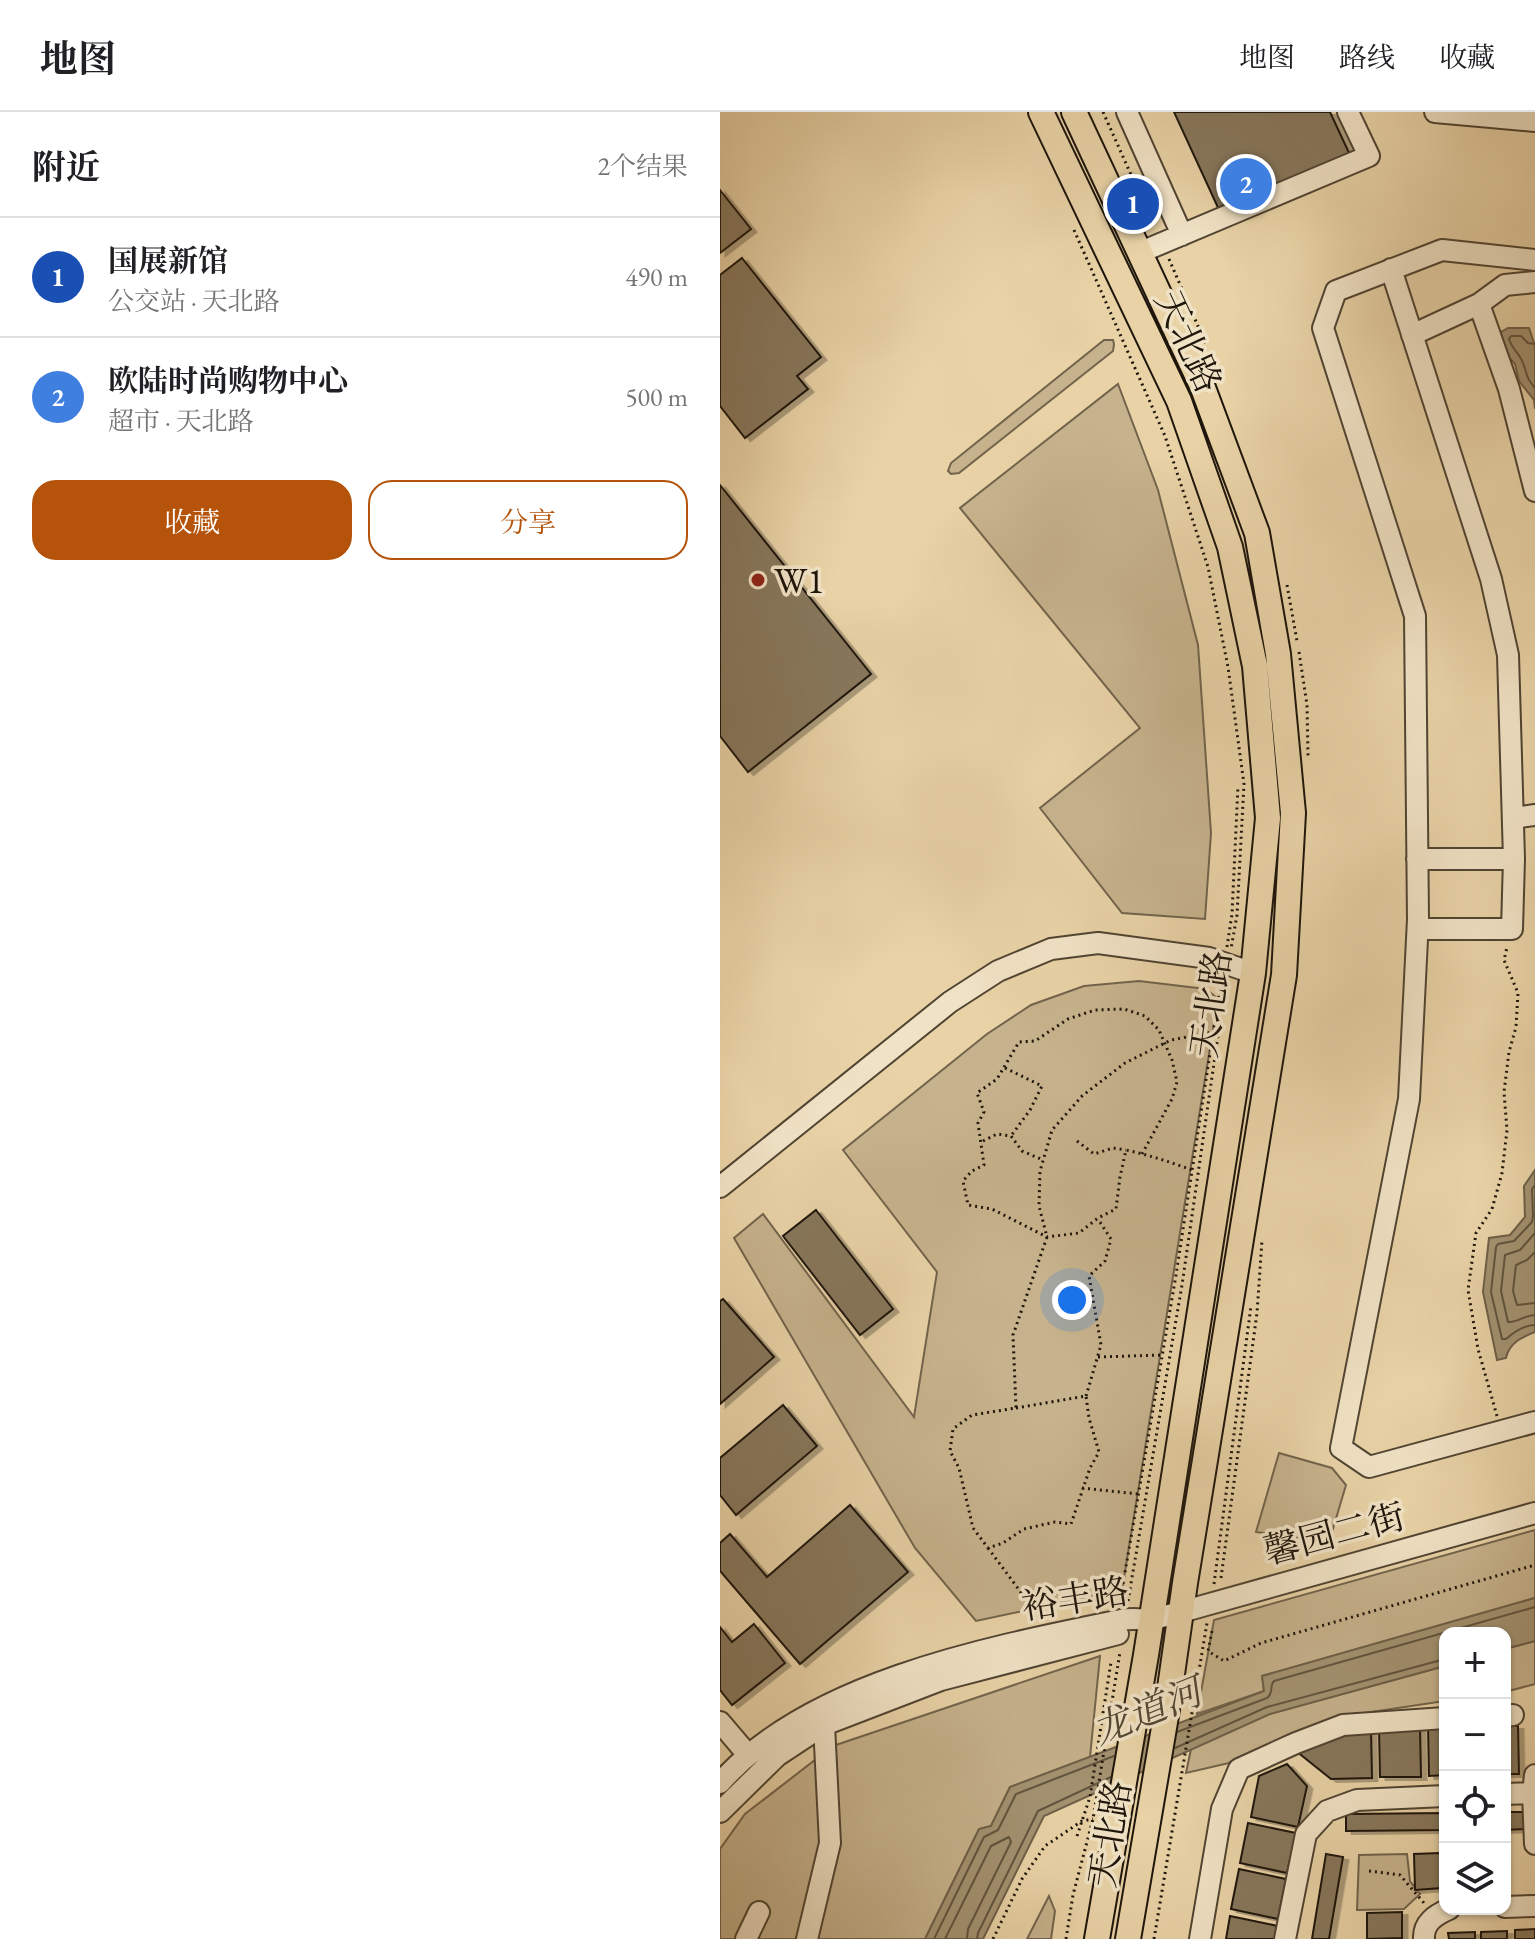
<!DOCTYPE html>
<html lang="zh">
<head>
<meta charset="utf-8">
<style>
  :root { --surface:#fff; --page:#f6f6f6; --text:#202124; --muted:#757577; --line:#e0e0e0; --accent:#b45309 }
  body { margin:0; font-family:"EB Garamond","Noto Serif SC",serif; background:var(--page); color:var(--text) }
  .controls { position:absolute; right:24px; bottom:24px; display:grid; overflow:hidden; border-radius:16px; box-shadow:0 2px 6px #0004 }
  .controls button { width:72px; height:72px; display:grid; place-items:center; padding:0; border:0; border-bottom:2px solid var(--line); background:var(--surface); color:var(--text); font:40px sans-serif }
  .you { position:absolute; left:352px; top:1188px; width:28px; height:28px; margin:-20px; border:6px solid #fff; border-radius:50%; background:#1a73e8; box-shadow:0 0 0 12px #1a73e833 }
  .badge { display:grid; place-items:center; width:52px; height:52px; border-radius:50%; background:var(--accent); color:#fff; font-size:26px; font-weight:700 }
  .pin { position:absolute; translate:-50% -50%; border:4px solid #fff; box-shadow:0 2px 8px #0006 }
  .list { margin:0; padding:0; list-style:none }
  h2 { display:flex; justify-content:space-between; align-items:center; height:104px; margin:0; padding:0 32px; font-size:34px }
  h2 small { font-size:26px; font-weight:400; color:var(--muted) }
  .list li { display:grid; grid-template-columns:52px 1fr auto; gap:24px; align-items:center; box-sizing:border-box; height:120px; padding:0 32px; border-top:2px solid var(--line) }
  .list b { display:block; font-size:30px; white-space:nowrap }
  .list p { margin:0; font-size:26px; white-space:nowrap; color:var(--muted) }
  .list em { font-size:26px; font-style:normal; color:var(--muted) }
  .actions { display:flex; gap:16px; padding:24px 32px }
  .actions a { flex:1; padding:18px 0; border:2px solid var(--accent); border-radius:24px; text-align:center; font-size:28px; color:var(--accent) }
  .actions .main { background:var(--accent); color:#fff }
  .icon { flex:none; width:44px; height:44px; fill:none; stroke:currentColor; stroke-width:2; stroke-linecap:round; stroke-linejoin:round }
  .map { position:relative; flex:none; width:815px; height:1827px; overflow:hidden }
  header { display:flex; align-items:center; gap:48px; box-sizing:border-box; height:112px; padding:0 40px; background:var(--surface); border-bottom:2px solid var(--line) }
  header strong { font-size:38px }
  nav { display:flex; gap:44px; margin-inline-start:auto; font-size:28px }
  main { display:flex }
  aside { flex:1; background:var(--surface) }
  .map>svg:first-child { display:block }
  .green { fill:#c6b28c; stroke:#72644c; stroke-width:2 }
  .water { fill:#a39271; stroke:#6e6048; stroke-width:2 }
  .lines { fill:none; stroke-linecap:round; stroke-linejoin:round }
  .shore { stroke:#60543e; stroke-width:2 }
  .building { fill:#87775c; stroke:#1e150b; stroke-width:2; filter:url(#shadow) }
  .minor-casing { stroke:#504432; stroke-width:24 }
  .major-casing { stroke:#1e150b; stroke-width:28 }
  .path { stroke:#1e150b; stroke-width:3; stroke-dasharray:2 4; stroke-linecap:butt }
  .minor { stroke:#f0e2c5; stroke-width:20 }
  .major { stroke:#e8d2a6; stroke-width:24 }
  .poi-dot { fill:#8f2418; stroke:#f0e2c5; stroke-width:3 }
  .labels { text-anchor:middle; stroke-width:7; stroke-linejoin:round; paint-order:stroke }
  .street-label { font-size:36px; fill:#1e150b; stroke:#f0e2c5 }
  .poi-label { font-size:36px; fill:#1e150b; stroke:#f0e2c5; text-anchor:start }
  .water-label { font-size:38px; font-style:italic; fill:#534734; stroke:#f0e2c5 }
</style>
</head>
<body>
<header>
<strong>地图</strong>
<nav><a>地图</a><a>路线</a><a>收藏</a></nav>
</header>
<main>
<aside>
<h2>附近<small>2个结果</small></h2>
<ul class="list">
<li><span class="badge" style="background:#1a4fb4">1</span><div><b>国展新馆</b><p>公交站 · 天北路</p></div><em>490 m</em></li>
<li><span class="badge" style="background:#3f7fe0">2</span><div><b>欧陆时尚购物中心</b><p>超市 · 天北路</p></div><em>500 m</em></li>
</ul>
<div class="actions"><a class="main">收藏</a><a>分享</a></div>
</aside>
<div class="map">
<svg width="815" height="1827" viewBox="0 0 815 1827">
  <defs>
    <filter id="shadow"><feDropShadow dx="5.5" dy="3" stdDeviation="0" flood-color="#0004"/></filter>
  </defs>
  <rect width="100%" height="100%" fill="#e8d2a6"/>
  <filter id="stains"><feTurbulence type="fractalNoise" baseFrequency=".0025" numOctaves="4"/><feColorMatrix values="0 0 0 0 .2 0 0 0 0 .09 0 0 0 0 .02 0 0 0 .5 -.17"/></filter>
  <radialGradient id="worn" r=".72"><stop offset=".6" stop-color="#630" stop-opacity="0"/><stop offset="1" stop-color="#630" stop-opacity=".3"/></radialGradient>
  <!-- green -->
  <path class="green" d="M384 228H393L394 232 393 239 239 361 231 362 228 359 231 351Z
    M398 272 438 378 478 533 491 721 485 807 402 801 320 696 420 616 240 396Z
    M419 869 486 877 498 887 402 1478 256 1509 195 1436 14 1126 43 1102 194 1305 217 1160 123 1038 267 922 311 893 364 874Z
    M559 1341 612 1356 626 1373 609 1430 536 1420Z
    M815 1418V1486L542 1564 544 1579 477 1602 494 1508Z
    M815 1529V1572L785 1580V1537Z
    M380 1544 370 1645 290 1675 271 1714 259 1717 205 1827H0V1737L25 1702 113 1634Z
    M725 1554V1589L638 1602 509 1651 466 1661 471 1637 549 1602Z
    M687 1742 690 1769 700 1782 684 1797 637 1798 639 1743Z
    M329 1784 335 1799 331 1827H307Z"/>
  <!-- water -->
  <path class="water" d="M788 216H809L815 234V297L814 288 799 269 795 252 786 242 776 223Z
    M815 1058V1220C802 1225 789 1231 786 1246L777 1248 763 1180 769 1126 790 1123 805 1105 804 1074Z
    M815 1486V1529L785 1537V1521H725V1554L550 1602 324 1704 263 1827H205L259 1717 271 1714 290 1675 544 1579 542 1564Z"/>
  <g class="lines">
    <!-- shore -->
    <path class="shore" d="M815 232 808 231 801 224H791L789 227C792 237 800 242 803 251 808 264 805 264 815 276
      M815 1073 812 1077 813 1104 812 1110 794 1129 778 1132 776 1135 771 1180 782 1227H786C794 1220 804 1213 815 1213
      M815 1121 800 1138 785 1143 781 1179 788 1210C797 1211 805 1203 815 1203
      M815 1140 807 1148 796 1153 793 1179 797 1193 815 1191
      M457 1620 547 1586C554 1581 549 1574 554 1569L815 1495
      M455 1636 547 1595 725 1547
      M214 1827 264 1725 278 1718 296 1682 394 1644
      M225 1827 271 1734 289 1725 291 1730 248 1817 247 1827
      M257 1827 258 1821 318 1699 391 1665"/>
  </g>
  <!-- building -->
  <path class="building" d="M454 0H610L630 43 500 100Z
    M0 78 31 117 0 141Z
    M22 146 101 245 77 264 88 277 25 326 0 294V163Z
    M0 373 151 562 28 660 0 624Z
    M96 1098 173 1197 140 1223 63 1124Z
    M3 1187 54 1245 0 1292V1189Z
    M63 1293 97 1334 16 1403 0 1383V1346Z
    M130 1393 188 1460 80 1552 0 1459V1431L10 1422 47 1465Z
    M34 1512 65 1551 12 1593 0 1578V1515L12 1530Z
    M785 1614H798L799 1662H785Z
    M708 1615H725V1663L709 1664Z
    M700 1616 701 1665H660L659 1617Z
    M651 1618 652 1666 611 1667 576 1639 611 1623Z
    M567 1652 587 1674 578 1715 531 1705 539 1664Z
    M785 1700H804V1717L785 1718Z
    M725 1701V1718L626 1719V1702Z
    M528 1711 576 1721 567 1761 520 1751Z
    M720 1741 722 1776 695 1778 694 1742Z
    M606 1742 623 1745 609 1827H592Z
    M519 1757 566 1767 558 1807 511 1797Z
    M682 1800V1826L647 1827V1801Z
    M510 1804 558 1814 555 1827H506Z
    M815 1817V1827H795V1818Z
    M787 1819V1827H761V1820Z
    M755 1820V1827H729L728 1821Z"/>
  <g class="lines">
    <defs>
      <path id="minor" d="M407 0 462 123
        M715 0 815 9
        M421 140 649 44 628 0
        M815 148 722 138 616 179 603 216 695 504 698 807 689 987 621 1336 649 1355 815 1310
        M671 157 771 467 788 543 794 747 792 817H698
        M759 192 785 173 815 170
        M692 223 759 192 789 277 815 379
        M793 706 815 703
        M697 747H794
        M0 1075 230 890 278 859 331 837 378 831 489 846 533 861
        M785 1604 793 1603
        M0 1610 28 1643
        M815 1663 813 1681 815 1732
        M0 1671C89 1569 274 1534 401 1508 411 1506 422 1508 432 1507 442 1505 452 1502 461 1500L815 1401
        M785 1682 815 1681
        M0 1700 57 1644 104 1613 221 1568 398 1522
        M785 1795 815 1794
        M26 1827 39 1800
        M87 1827 110 1731 104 1613
        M480 1827 502 1697 519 1657 576 1631 623 1613 725 1606
        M565 1827 586 1722 607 1699 637 1688 725 1684
        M704 1827C703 1811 715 1803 729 1797"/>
      <path id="major" d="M321 0 459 289 510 435 535 554 548 706 533 861 426 1543 377 1827
        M354 0 483 276 537 421 558 542 573 701 564 863 465 1471 446 1604 408 1827"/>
    </defs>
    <!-- minor casing -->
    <use href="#minor" class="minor-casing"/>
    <!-- major casing -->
    <use href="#major" class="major-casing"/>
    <!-- path -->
    <path class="path" d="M383 0 434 114
      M354 118 445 324 488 455 508 555 524 672 517 803 511 837
      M449 147 487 235
      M567 473 577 529
      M579 540 587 593 588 644
      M507 835 512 802 518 674
      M285 956 322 974 310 998 291 1024
      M263 1029 277 1022 291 1024 302 1039 323 1048
      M357 1029 374 1042 393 1036 406 1038
      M422 1042 452 987 457 970 452 948 439 918 425 904 404 897 375 898 348 907 315 929 299 930 277 967 257 981 264 1000 258 1011 264 1053 252 1059 243 1069 248 1093 272 1097 327 1125 359 1121 378 1106 396 1097 400 1065 406 1038C429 1043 450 1050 472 1058
      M378 1245 442 1243
      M366 1284 381 1233 369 1164 385 1149 391 1127 378 1107
      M296 1296 366 1284 369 1306 379 1340 370 1356 351 1412 335 1410 304 1417 283 1431 268 1436 253 1416 239 1356 230 1339 233 1317 252 1303 296 1296 293 1223 327 1125 319 1094 320 1059 332 1018 362 984 405 951 451 928 493 920
      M777 1304 758 1237 748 1178 756 1121 772 1097 782 1061 787 1018 784 980 789 940 796 915 798 881 784 848 787 835
      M362 1376 418 1382
      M268 1436 320 1506
      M501 1466 537 1201 542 1128
      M494 1472 531 1194
      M402 1478 456 1163 501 870
      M408 1489 462 1173 506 868
      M492 1519 488 1539 504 1549 541 1531 815 1453
      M357 1724 370 1685 391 1550
      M649 1759 680 1763 704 1791
      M273 1827 302 1767 325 1734 362 1709 373 1707
      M346 1827 353 1783 373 1707 400 1540
      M434 1827 487 1511"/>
    <!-- minor -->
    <use href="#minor" class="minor"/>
    <!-- major -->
    <use href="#major" class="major"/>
  </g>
  <!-- markers -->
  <circle class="poi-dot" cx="38" cy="468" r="8"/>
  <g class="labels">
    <!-- street labels -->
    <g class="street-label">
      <text transform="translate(469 229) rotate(65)" y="13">天北路</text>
      <text transform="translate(490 892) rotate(-82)" y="13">天北路</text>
      <text transform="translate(614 1421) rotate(-15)" y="13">馨园二街</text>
      <text transform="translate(355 1486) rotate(-9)" y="13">裕丰路</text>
      <text transform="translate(389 1722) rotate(-81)" y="13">天北路</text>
    </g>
    <!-- poi labels -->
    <g class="poi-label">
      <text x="54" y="481">W1</text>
    </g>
    <!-- water labels -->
    <g class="water-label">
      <text transform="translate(427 1599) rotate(-22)" y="13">龙道河</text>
    </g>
  </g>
  <rect width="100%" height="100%" filter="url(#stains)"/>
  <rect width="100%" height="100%" fill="url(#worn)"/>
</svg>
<div class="controls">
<button>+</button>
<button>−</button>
<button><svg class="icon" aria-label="locate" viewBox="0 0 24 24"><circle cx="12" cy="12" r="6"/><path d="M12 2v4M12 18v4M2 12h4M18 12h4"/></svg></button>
<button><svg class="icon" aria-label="layers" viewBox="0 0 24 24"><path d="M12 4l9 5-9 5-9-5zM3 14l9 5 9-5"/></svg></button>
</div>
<div class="you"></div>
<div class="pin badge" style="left:413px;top:92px;background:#1a4fb4">1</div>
<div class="pin badge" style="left:526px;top:72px;background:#3f7fe0">2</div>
</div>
</main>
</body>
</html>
